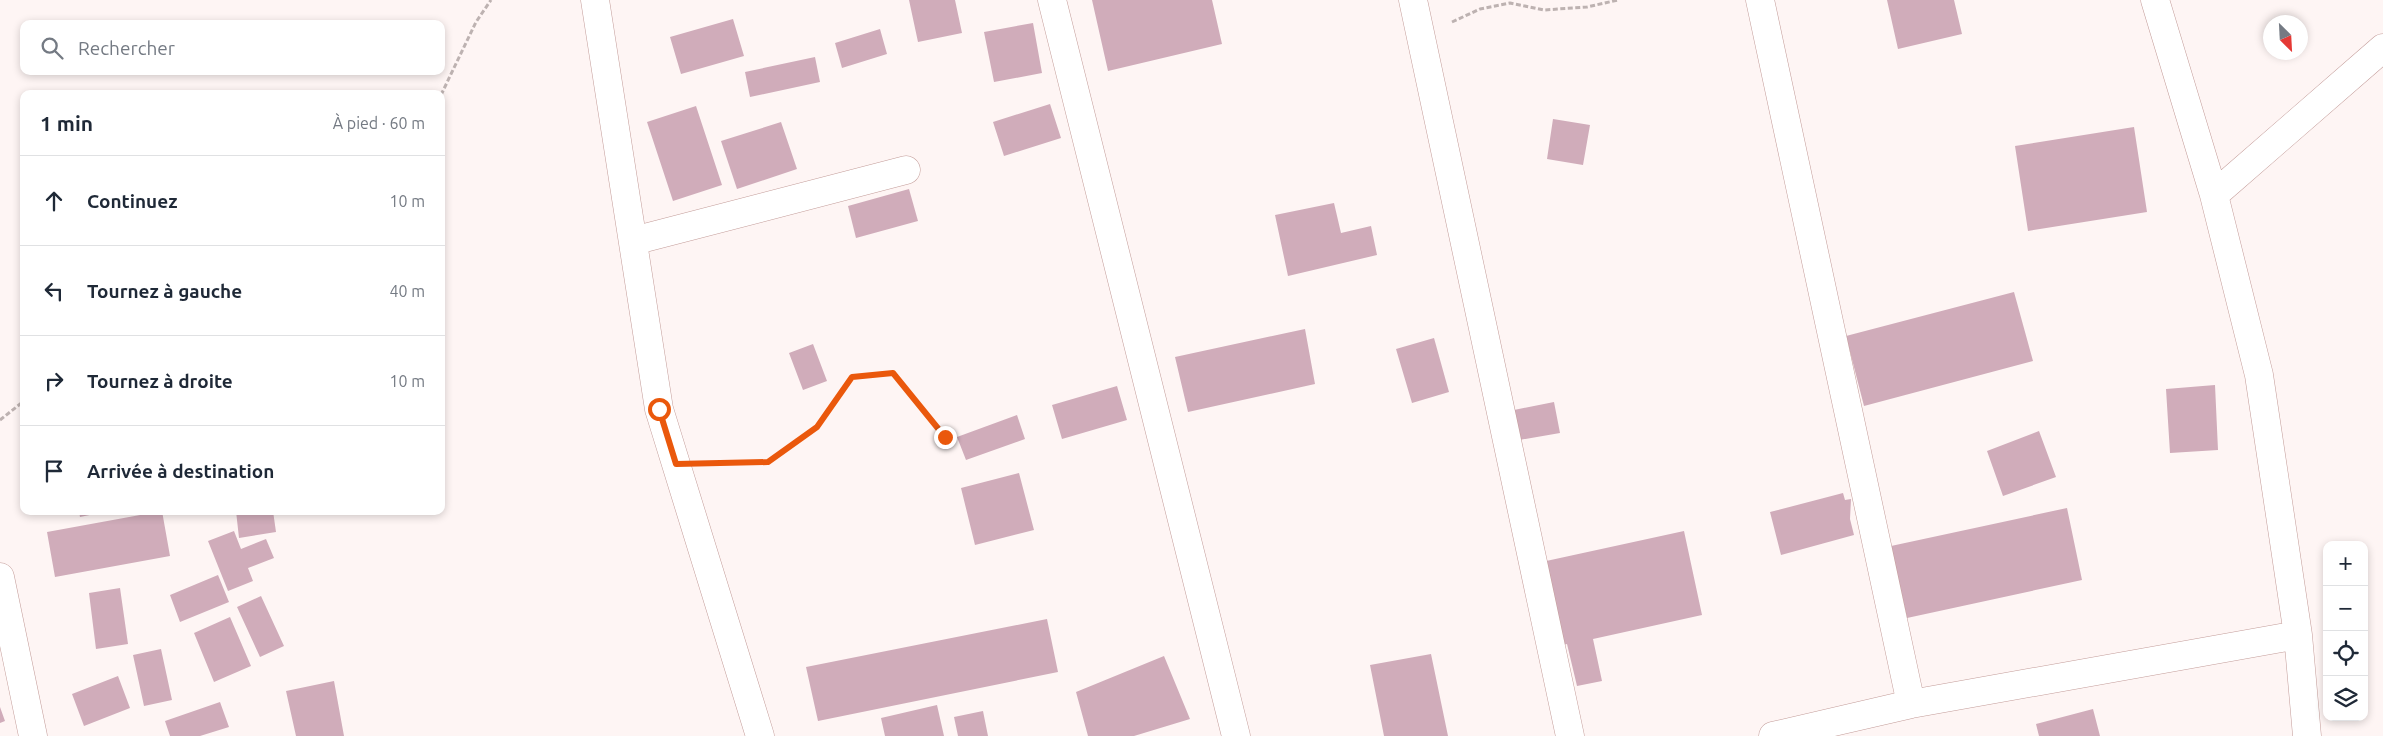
<!DOCTYPE html>
<html lang="fr">
<head>
<meta charset="utf-8">
<style>
  :root { --surface:#fff; --page:#f6f6f7; --text:#1f2937; --muted:#747a83; --line:#e0e1e3 }
  body { margin:0; font-family:Ubuntu,sans-serif; background:var(--page); color:var(--text) }
  .controls { position:absolute; right:15px; bottom:15px; display:grid; overflow:hidden; border-radius:10px; box-shadow:0 2px 8px #0003 }
  .controls button { width:45px; height:45px; display:grid; place-items:center; padding:0; border:0; border-bottom:1px solid var(--line); background:var(--surface); color:var(--text); font:25px sans-serif }
  .compass { position:absolute; left:2263px; top:15px; width:45px; height:45px; border-radius:50%; background:var(--surface); box-shadow:0 2px 8px #0003; rotate:156deg }
  .stop { position:absolute; width:15px; height:15px; margin:-11px; border:4px solid #ea580c; border-radius:50%; background:#fff }
  .stop.end { background:#ea580c; border-color:#fff; box-shadow:0 1px 5px #0008 }
  .list { margin:0; padding:0; list-style:none }
  h2 { display:flex; justify-content:space-between; align-items:center; height:65px; margin:0; padding:0 20px; font-size:21px }
  h2 small { font-size:16px; font-weight:400; color:var(--muted) }
  .list li { display:grid; grid-template-columns:32px 1fr auto; gap:15px; align-items:center; box-sizing:border-box; height:90px; padding:0 20px; border-top:1px solid var(--line) }
  .list b { display:block; font-size:19px; white-space:nowrap }
  .list em { font-size:16px; font-style:normal; color:var(--muted) }
  .icon { flex:none; width:28px; height:28px; fill:none; stroke:currentColor; stroke-width:2; stroke-linecap:round; stroke-linejoin:round }
  .map { position:relative; flex:none; width:2383px; height:736px; overflow:hidden }
  .search { position:absolute; background:var(--surface); box-shadow:0 2px 8px #0003; left:20px; top:20px; width:425px; height:55px; display:flex; align-items:center; gap:12px; box-sizing:border-box; padding:0 18px; border-radius:10px; color:var(--muted); font-size:19px }
  .panel { position:absolute; background:var(--surface); box-shadow:0 2px 8px #0003; left:20px; top:90px; width:425px; height:425px; border-radius:10px }
  .map>svg:first-child { display:block }
  .building { fill:#d0acba }
  .lines { fill:none; stroke-linecap:round; stroke-linejoin:round }
  .minor-casing { stroke:#c39c99; stroke-width:29 }
  .path { stroke:#bdb2b1; stroke-width:3; stroke-dasharray:5 2.5; stroke-linecap:butt }
  .minor { stroke:#fff; stroke-width:28 }
  .route { stroke:#ea580c; stroke-width:6 }
</style>
</head>
<body>
<div class="map">
<svg width="2383" height="736" viewBox="0 0 2383 736">
  <rect width="100%" height="100%" fill="#fef5f4"/>
  <!-- building -->
  <path class="building" d="M909 0H955L962 33 918 42Z
    M1092 0H1212L1222 44 1108 71Z
    M1887 0H1954L1962 34 1898 49Z
    M733 19 744 56 681 74 670 37Z
    M1033 23 1042 73 994 82 984 32Z
    M880 29 887 54 842 68 835 43Z
    M815 57 820 82 750 97 745 72Z
    M1050 104 1061 138 1004 156 993 122Z
    M696 106 722 185 673 201 647 122Z
    M1553 119 1590 125 1583 165 1547 159Z
    M781 122 797 169 737 189 721 141Z
    M2134 127 2147 212 2028 231 2015 146Z
    M909 189 918 221 856 238 848 206Z
    M1334 203 1341 233 1371 226 1377 255 1288 276 1275 215Z
    M2014 292 2033 361 1864 406 1846 336Z
    M1305 329 1315 384 1188 412 1175 357Z
    M1434 338 1449 392 1412 403 1396 349Z
    M813 344 827 381 803 390 789 353Z
    M2215 385 2218 450 2170 453 2166 389Z
    M1117 386 1127 420 1062 439 1052 405Z
    M1554 402 1560 433 1519 440 1514 410Z
    M1017 415 1025 439 966 460 957 437Z
    M2039 431 2056 477 2003 496 1987 451Z
    M1019 473 1034 530 975 545 961 488Z
    M1843 493 1845 500 1851 499 1850 519 1854 535 1781 555 1770 512Z
    M2067 508 2082 580 1907 618 1891 546Z
    M79 511H104V512L80 517Z
    M162 511 170 556 55 577 47 532Z
    M236 511H273L276 532 239 538Z
    M234 531 241 549 266 539 274 558 248 568 253 581 228 591 208 541Z
    M1684 531 1702 615 1593 639 1602 681 1577 686 1567 644 1556 647 1537 563Z
    M218 575 229 602 180 622 170 595Z
    M120 588 128 644 96 649 89 593Z
    M261 596 284 646 260 657 237 607Z
    M230 617 251 666 214 682 194 633Z
    M1047 619 1058 672 818 721 806 667Z
    M161 649 172 700 144 706 133 655Z
    M1431 654 1448 736H1384L1370 665Z
    M1164 656 1190 719 1134 736H1088L1076 692Z
    M118 676 130 708 84 726 72 694Z
    M334 681 344 736H296L286 691Z
    M220 702 229 727 200 736H170L165 721Z
    M937 705 944 736H885L881 718Z
    M0 707 5 721 0 723Z
    M2093 709 2100 736H2039L2036 724Z
    M983 711 988 736H958L954 717Z"/>
  <g class="lines">
    <defs>
      <path id="minor" d="M595 0 659 409 760 736
        M1052 0 1236 736
        M1413 0 1570 736
        M1760 0 1911 704
        M2214 195 2383 48
        M633 241 906 170
        M0 577 33 736
        M2298 635 2307 736
        M1773 736 1911 704 2298 635 2259 375 2214 195 2155 0"/>
    </defs>
    <!-- minor casing -->
    <use href="#minor" class="minor-casing"/>
    <!-- path -->
    <path class="path" d="M1452 22 1480 9 1510 3 1544 10 1587 7 1618 0
      M441 95 476 22 491 0
      M0 420 24 401
      M711 463 768 462 817 427 852 377 893 373 945 437"/>
    <!-- minor -->
    <use href="#minor" class="minor"/>
  </g>
  <g class="lines">
    <!-- route -->
    <path class="route" d="M659 409 676 464 768 462 817 427 852 377 893 373 945 437"/>
  </g>
</svg>
<div class="controls">
<button>+</button>
<button>−</button>
<button><svg class="icon" aria-label="locate" viewBox="0 0 24 24"><circle cx="12" cy="12" r="6"/><path d="M12 2v4M12 18v4M2 12h4M18 12h4"/></svg></button>
<button><svg class="icon" aria-label="layers" viewBox="0 0 24 24"><path d="M12 4l9 5-9 5-9-5zM3 14l9 5 9-5"/></svg></button>
</div>
<svg class="compass" viewBox="-18 -18 36 36"><path d="M0-13l5 13h-10z" fill="#e53935"/><path d="M0 13l5-13h-10z" fill="#747a83"/></svg>
<div class="stop" style="left:659px;top:409px"></div>
<div class="stop end" style="left:945px;top:437px"></div>
<div class="search"><svg class="icon" aria-label="search" viewBox="0 0 24 24"><circle cx="10" cy="10" r="6"/><path d="M15 15l6 6"/></svg>Rechercher</div>
<section class="panel">
<h2>1 min<small>À pied · 60 m</small></h2>
<ul class="list">
<li><svg class="icon" aria-label="ahead" viewBox="0 0 24 24"><path d="M12 20V5M6 11l6-6 6 6"/></svg><div><b>Continuez</b></div><em>10 m</em></li>
<li><svg class="icon" aria-label="left" viewBox="0 0 24 24"><path d="M17 20v-9H6M10 6l-5 5 5 5"/></svg><div><b>Tournez à gauche</b></div><em>40 m</em></li>
<li><svg class="icon" aria-label="right" viewBox="0 0 24 24"><path d="M7 20v-9h11M14 6l5 5-5 5"/></svg><div><b>Tournez à droite</b></div><em>10 m</em></li>
<li><svg class="icon" aria-label="arrive" viewBox="0 0 24 24"><path d="M6 21V4h12l-3 4 3 4H6"/></svg><div><b>Arrivée à destination</b></div></li>
</ul>
</section>
</div>
</body>
</html>
